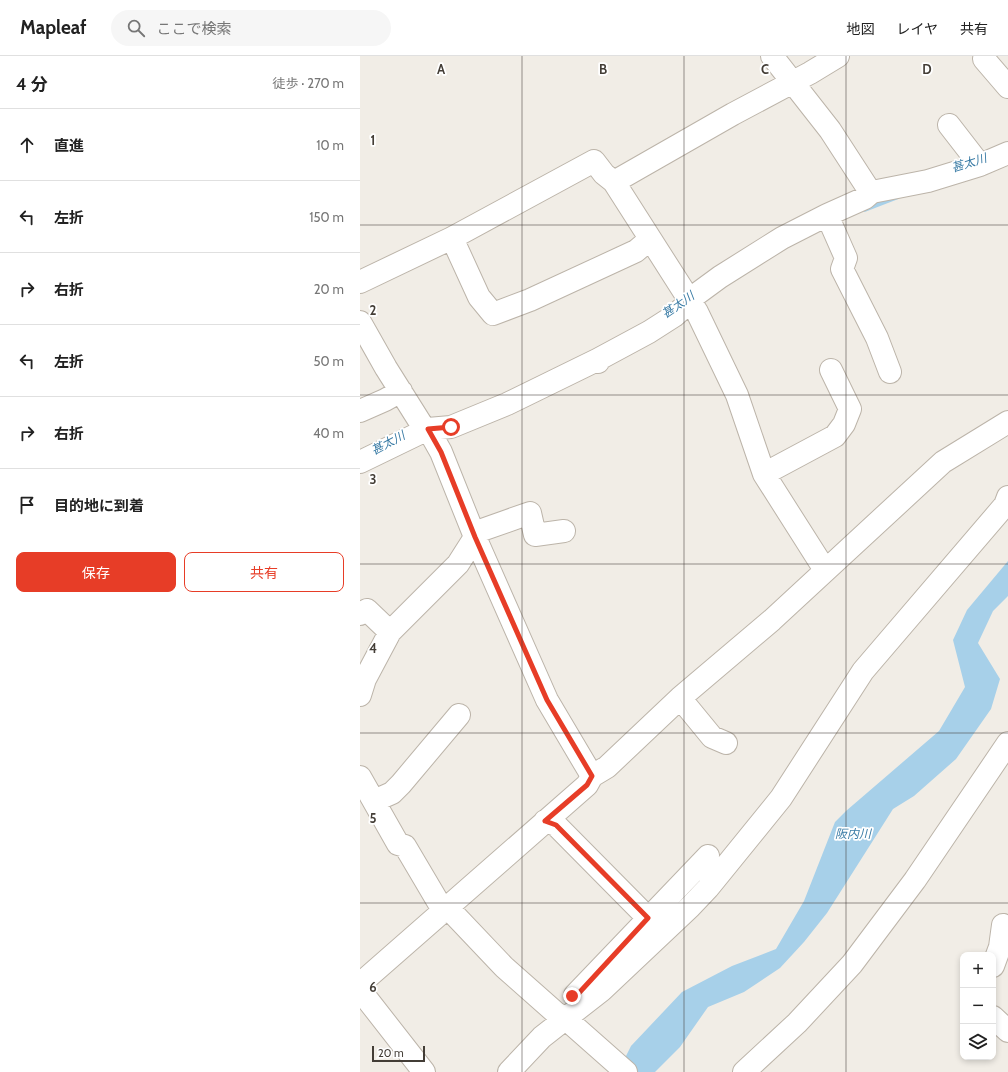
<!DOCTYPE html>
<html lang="ja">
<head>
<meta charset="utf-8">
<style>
  :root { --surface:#fff; --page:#f6f6f6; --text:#222; --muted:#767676; --line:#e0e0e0; --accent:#e73d27 }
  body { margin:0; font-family:Cabin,"Noto Sans JP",sans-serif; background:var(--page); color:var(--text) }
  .controls { position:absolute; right:12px; bottom:12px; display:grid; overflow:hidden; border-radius:8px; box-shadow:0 2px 6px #0003 }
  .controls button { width:36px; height:36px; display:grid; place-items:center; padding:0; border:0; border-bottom:1px solid var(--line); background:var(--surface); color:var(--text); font:20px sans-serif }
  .scale { position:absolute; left:12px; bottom:10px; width:53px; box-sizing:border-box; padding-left:4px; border:2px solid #433d36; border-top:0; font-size:11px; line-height:14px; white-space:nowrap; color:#433d36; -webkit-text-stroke:3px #fff; paint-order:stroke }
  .stop { position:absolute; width:12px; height:12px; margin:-9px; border:3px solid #e73d27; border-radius:50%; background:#fff }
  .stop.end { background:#e73d27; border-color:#fff; box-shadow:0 1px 4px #0008 }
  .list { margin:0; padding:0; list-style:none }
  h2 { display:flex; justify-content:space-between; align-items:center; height:52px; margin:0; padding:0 16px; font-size:17px }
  h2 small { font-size:13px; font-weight:400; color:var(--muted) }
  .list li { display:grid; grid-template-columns:26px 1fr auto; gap:12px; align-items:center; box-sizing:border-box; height:72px; padding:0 16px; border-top:1px solid var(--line) }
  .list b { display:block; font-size:15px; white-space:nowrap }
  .list em { font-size:13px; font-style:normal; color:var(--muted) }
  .actions { display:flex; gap:8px; padding:12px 16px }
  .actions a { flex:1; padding:9px 0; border:1px solid var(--accent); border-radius:8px; text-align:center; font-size:14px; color:var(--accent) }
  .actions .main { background:var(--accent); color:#fff }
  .icon { flex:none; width:22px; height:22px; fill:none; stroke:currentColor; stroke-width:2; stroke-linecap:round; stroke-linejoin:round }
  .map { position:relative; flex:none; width:648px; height:1016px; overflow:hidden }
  header { display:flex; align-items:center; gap:24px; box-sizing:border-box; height:56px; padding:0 20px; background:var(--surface); border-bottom:1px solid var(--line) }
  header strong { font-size:19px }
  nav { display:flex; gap:22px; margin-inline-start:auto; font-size:14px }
  .search { width:280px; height:36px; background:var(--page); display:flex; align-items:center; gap:10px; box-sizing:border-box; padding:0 14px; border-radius:22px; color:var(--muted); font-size:15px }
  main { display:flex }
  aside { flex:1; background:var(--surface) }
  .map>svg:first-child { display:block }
  .water { fill:#a7d0e9 }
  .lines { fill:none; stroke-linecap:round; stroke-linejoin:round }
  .stream { stroke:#a7d0e9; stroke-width:5.5 }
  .minor-casing { stroke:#bcb4a9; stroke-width:24 }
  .minor { stroke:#fff; stroke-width:22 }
  .route { stroke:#e73d27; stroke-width:5 }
  .grid { fill:none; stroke:#433d36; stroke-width:1; stroke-opacity:0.55 }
  .labels { text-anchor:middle; stroke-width:3.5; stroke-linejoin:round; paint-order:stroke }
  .water-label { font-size:12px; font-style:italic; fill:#397ba5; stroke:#fff }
  .grid-label { font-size:13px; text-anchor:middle; font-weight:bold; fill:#433d36; stroke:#fff; stroke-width:3.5; stroke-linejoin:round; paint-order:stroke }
</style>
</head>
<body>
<header>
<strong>Mapleaf</strong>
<div class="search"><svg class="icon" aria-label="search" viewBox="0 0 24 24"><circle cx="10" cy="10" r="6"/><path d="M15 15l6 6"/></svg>ここで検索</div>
<nav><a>地図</a><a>レイヤ</a><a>共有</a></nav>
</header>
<main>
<aside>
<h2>4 分<small>徒歩 · 270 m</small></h2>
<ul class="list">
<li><svg class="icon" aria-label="ahead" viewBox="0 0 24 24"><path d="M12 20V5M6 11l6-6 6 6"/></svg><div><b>直進</b></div><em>10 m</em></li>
<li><svg class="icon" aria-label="left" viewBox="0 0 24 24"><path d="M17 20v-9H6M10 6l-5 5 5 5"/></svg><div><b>左折</b></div><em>150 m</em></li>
<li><svg class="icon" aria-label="right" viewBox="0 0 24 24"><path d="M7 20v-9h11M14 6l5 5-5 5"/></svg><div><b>右折</b></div><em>20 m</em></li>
<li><svg class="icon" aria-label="left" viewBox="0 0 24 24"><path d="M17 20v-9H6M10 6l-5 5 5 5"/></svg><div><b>左折</b></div><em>50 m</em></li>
<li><svg class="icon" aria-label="right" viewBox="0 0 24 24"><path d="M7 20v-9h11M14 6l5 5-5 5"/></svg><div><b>右折</b></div><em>40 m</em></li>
<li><svg class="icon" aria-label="arrive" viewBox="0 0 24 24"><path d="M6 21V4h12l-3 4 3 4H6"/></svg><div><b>目的地に到着</b></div></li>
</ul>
<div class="actions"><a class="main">保存</a><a>共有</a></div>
</aside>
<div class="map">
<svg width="648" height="1016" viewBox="0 0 648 1016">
  <rect width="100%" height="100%" fill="#f1ede6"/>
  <!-- water -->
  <path class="water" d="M648 505V540L633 555 618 587 640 623 631 653 596 703 554 740 533 753 467 857 444 886 420 912 384 936 348 951 320 991 295 1016H258L271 990 322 936 372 910 416 893 444 845 475 766 486 755 579 675 605 631 593 584 607 554Z"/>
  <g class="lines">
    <!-- stream -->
    <path class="stream" d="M505 153 536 141"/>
    <defs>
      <path id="minor" d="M412 0 470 74 507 131 512 136
        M624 3 648 31
        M620 109 648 97
        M254 126 373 58 450 17 478 0
        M467 159 505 142 512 136 568 125 620 109 589 69
        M92 182 119 241 133 258 170 244 276 195 290 183
        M0 226 92 182 234 105 244 118 254 126 337 256 377 339 404 418 465 514
        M0 266 26 312 65 374
        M237 304 289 276 314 260 324 251 330 243 360 221 422 182 467 159 486 202 482 213 517 282 530 316
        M0 355 25 344 41 335
        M68 373 81 396 115 481 187 644 232 720
        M0 406 68 373 91 371 147 348 237 304 238 306
        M404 418 475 380 484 368 490 353 471 314
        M0 558 7 554 30 576
        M0 639 5 623 30 576 98 508 119 475 170 457 175 479 204 475
        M320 642 352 681 366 687
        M0 721 38 788 45 790 84 856
        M14 745 32 737 41 728 99 659
        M185 765 196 769 288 862
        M88 852 144 911 196 957 206 963 266 1016
        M633 910 640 891 643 869
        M0 928 227 729 232 720 247 711 320 642 412 564 583 406 648 366
        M0 934 64 1016
        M215 939 348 800
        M633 961 648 975
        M149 1016 182 981 242 934 330 851 348 832 421 742 503 615 645 449 648 441
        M384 1016 437 967 492 908 555 824 648 687"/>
    </defs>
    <!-- minor casing -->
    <use href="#minor" class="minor-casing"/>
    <!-- minor -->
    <use href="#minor" class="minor"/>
  </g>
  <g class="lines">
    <!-- route -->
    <path class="route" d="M91 371 68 373 81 396 115 481 187 644 232 720 227 729 185 765 196 769 288 862 218 938 212 940"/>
  </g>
  <!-- grid -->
  <path class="grid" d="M162 0V1016M324 0V1016M486 0V1016M0 169H648M0 339H648M0 508H648M0 677H648M0 847H648"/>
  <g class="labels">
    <!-- water labels -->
    <g class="water-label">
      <text transform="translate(609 107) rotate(-17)" y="4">甚太川</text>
      <text transform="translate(318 249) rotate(-35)" y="4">甚太川</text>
      <text transform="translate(28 387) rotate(-28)" y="4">甚太川</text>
      <text x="493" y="782">阪内川</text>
    </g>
  </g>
  <g class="grid-label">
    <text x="81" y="18">A</text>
    <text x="243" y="18">B</text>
    <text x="405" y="18">C</text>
    <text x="567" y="18">D</text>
    <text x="13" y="89">1</text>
    <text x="13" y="259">2</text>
    <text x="13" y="428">3</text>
    <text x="13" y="597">4</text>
    <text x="13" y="767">5</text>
    <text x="13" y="936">6</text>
  </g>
</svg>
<div class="controls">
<button>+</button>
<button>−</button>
<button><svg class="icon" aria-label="layers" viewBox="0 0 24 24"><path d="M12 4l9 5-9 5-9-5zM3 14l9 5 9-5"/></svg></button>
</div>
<div class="scale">20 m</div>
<div class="stop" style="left:91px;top:371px"></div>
<div class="stop end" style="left:212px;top:940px"></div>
</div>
</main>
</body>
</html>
